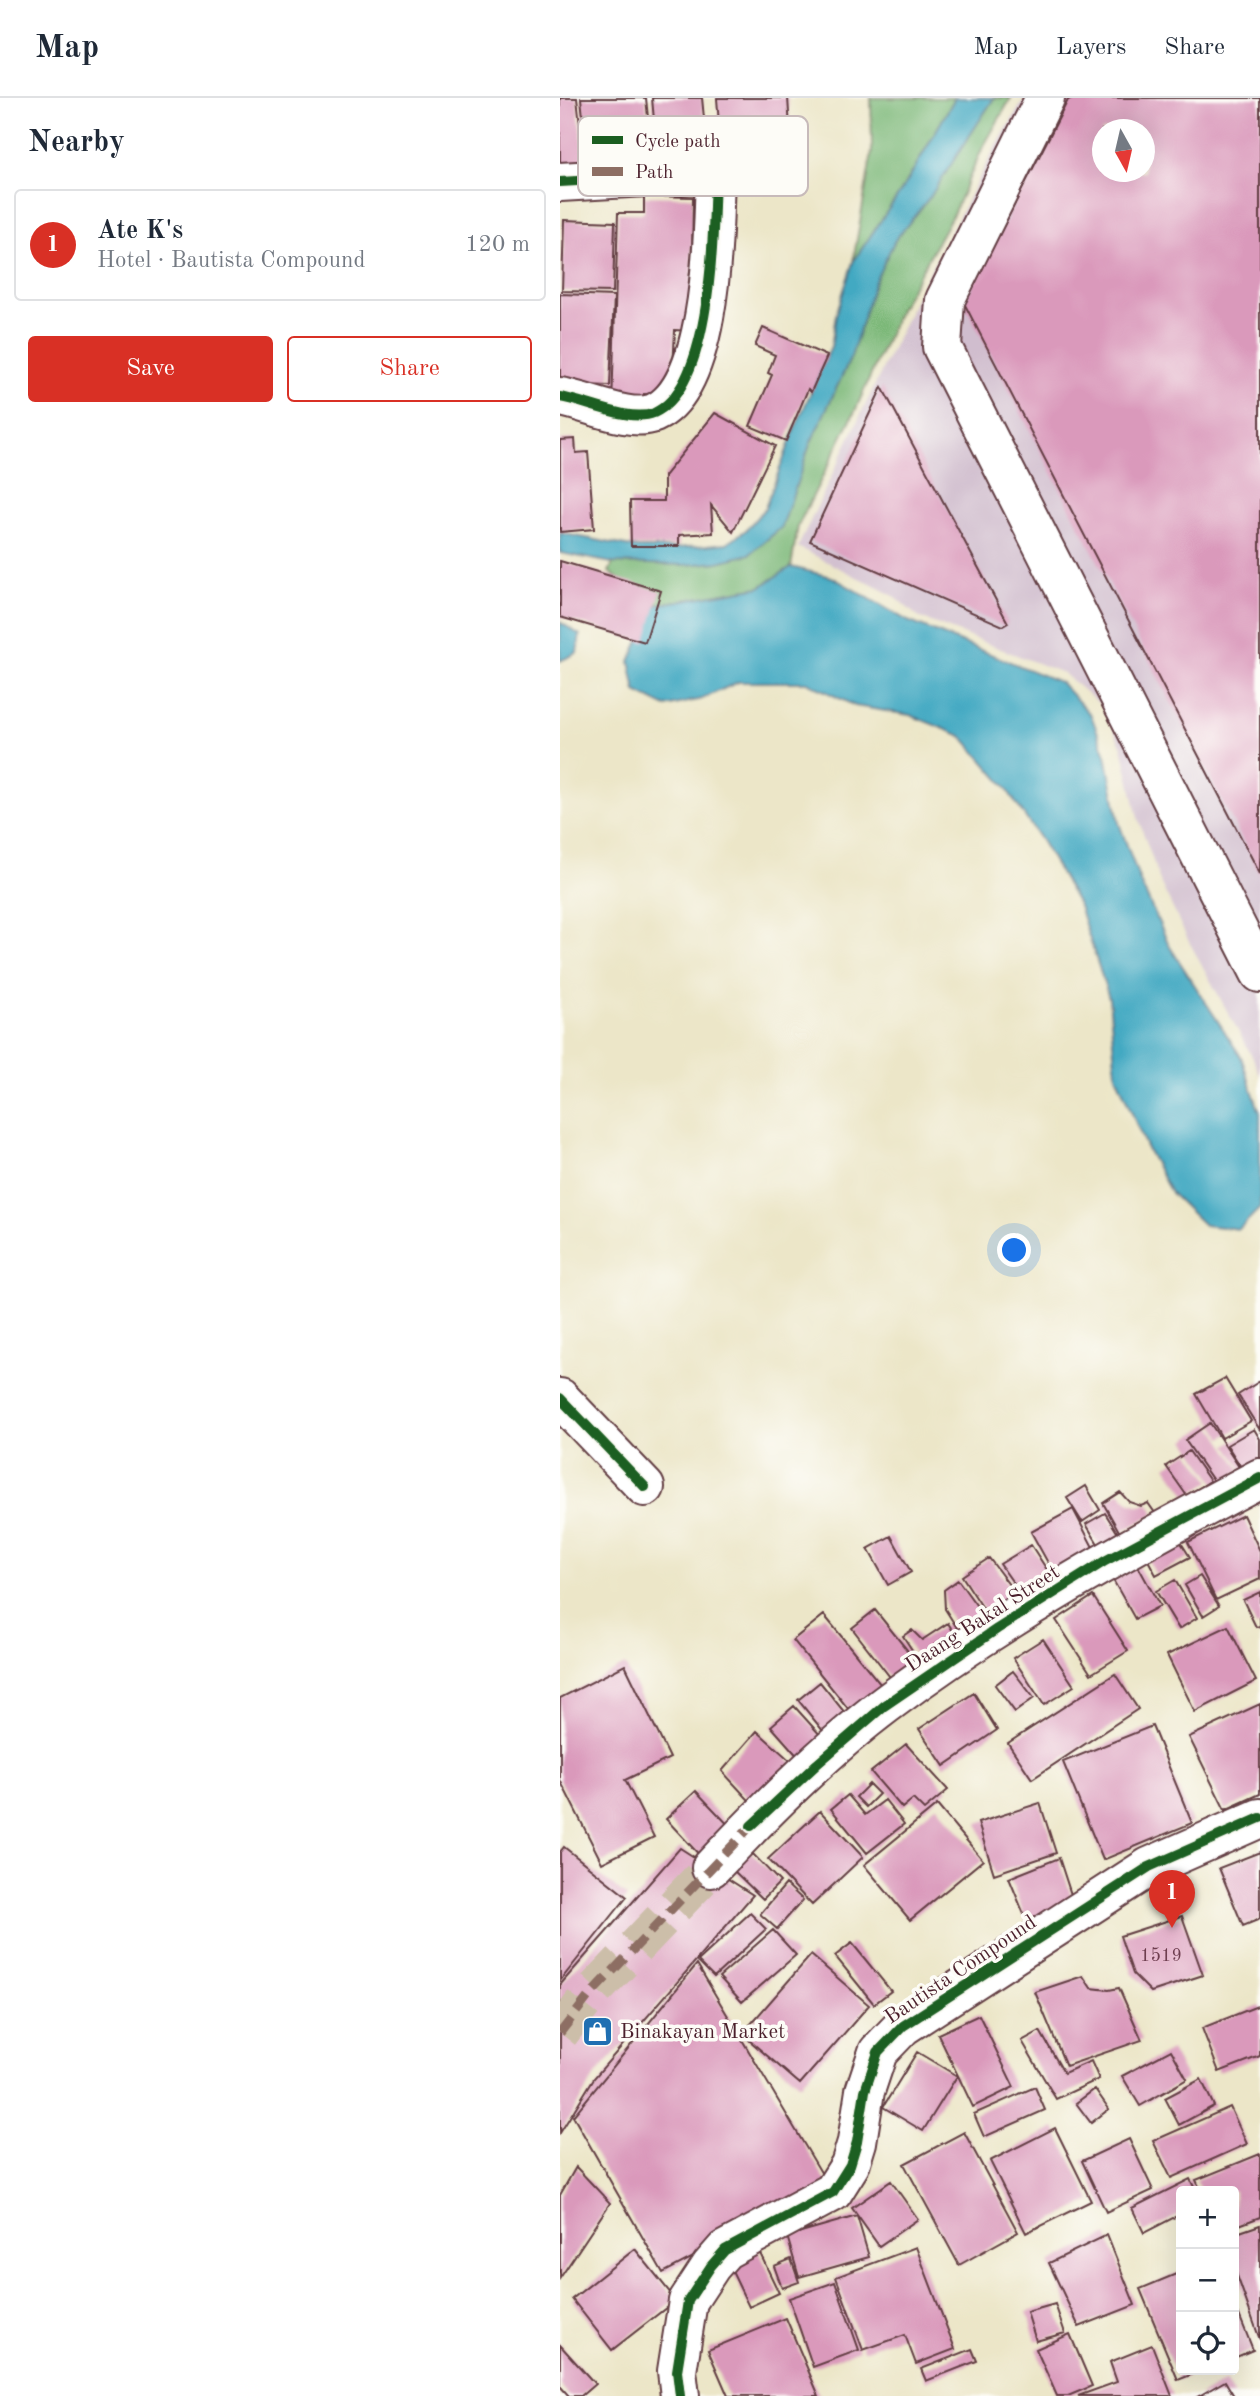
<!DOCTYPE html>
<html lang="en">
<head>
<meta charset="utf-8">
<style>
  :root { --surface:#fff; --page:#f6f6f7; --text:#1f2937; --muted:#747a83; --line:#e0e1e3; --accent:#d93025 }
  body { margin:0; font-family:"Old Standard TT",serif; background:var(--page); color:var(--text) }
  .controls { position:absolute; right:21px; bottom:21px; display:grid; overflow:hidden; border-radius:7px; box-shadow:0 7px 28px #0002 }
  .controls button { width:63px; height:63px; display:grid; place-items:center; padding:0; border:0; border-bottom:2px solid var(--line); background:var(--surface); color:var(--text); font:35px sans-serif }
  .compass { position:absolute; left:532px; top:21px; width:63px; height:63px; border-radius:50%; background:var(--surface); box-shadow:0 7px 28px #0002; rotate:172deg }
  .you { position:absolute; left:455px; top:1153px; width:24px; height:24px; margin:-18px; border:5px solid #fff; border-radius:50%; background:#1a73e8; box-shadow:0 0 0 10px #1a73e833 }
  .badge { display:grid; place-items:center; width:46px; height:46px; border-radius:50%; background:var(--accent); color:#fff; font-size:23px; font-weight:700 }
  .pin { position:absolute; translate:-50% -58px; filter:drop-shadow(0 2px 4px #0008) }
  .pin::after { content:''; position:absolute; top:37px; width:24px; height:21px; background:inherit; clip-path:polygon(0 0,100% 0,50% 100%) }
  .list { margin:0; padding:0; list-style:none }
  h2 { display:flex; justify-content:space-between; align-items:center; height:91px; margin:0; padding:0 28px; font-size:30px }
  h2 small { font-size:23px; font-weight:400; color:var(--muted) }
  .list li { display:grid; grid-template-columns:46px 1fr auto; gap:21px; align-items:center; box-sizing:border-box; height:112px; margin:0 14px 14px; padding:0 14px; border:2px solid var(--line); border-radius:7px }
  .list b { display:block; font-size:26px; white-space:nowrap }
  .list p { margin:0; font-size:23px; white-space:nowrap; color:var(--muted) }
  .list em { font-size:23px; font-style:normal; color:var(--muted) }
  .actions { display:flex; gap:14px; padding:21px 28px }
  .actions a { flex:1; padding:16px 0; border:2px solid var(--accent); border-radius:7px; text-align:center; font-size:24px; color:var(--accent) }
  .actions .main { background:var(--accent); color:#fff }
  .icon { flex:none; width:38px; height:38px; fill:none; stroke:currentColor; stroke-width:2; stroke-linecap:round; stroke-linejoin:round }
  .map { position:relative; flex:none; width:700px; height:2298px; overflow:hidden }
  header { display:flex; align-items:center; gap:42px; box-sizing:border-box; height:98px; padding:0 35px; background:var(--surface); border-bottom:2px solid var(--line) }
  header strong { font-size:33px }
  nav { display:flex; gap:38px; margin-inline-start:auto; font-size:24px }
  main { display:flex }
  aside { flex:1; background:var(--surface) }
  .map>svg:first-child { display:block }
  .industrial { fill:#d0bdce; fill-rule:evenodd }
  .forest { fill:#7cb878; stroke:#636c52; stroke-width:2 }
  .water { fill:#42a9c2; stroke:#466476; stroke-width:2 }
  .building { fill:#da99bb; fill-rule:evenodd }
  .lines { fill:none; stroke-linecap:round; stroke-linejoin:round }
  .minor-tunnel { stroke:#ccbea9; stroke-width:38; stroke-dasharray:38 19; stroke-linecap:butt }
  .minor-casing { stroke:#623d43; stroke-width:42 }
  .minor { stroke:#fff; stroke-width:38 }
  .quiet { stroke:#8d6e63; stroke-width:9; stroke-dasharray:18 9; stroke-linecap:butt }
  .cycleway-casing { stroke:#fdfcf7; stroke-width:15 }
  .cycleway { stroke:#1b5e20; stroke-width:10 }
  .labels { text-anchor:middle; stroke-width:7; stroke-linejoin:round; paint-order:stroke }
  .number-label { font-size:18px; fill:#6e3e4f }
  .street-label { font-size:21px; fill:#4a1f2b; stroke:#fdfcf7 }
  .poi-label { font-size:21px; fill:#4a1f2b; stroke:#fdfcf7; text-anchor:start }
  .key { fill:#fdfcf7; stroke:#c7baba; stroke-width:2 }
  .key-label { font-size:19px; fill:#4a1f2b }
</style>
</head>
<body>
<header>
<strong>Map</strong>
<nav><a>Map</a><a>Layers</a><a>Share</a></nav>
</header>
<main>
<aside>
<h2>Nearby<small></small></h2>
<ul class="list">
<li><span class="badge">1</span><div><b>Ate K's</b><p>Hotel · Bautista Compound</p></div><em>120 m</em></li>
</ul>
<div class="actions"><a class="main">Save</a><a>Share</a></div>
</aside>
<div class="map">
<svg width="700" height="2298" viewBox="0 0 700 2298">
  <rect width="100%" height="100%" fill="#fdfcf7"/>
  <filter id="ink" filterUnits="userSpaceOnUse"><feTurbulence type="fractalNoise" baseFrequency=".0143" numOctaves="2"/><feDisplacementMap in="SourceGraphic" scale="14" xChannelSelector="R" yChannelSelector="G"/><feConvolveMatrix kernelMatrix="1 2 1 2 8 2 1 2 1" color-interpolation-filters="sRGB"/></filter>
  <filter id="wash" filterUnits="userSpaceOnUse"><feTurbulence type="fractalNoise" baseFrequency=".00686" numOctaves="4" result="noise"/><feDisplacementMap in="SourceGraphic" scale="28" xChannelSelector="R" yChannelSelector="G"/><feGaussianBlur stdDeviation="1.57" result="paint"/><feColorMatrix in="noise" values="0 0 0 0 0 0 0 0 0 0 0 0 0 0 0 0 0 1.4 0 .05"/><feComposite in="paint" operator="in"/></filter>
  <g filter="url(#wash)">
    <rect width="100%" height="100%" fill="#ece6c8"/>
    <!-- industrial -->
    <path class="industrial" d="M465 0H700V978L693 960 628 842 601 786 578 720 562 649 542 608 503 575 358 519 334 498 238 449 360 192 435 50ZM542 32H584V74H542Z"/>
    <!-- forest -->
    <path class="forest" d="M311 0H395L345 87 293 164 312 54Z
      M434 0H451L422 51 394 114 339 213 295 313 238 428 231 469 200 489 95 507 49 474 53 465 125 467 158 464 189 456 222 429 250 346 291 259 314 185 335 142 370 99Z"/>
    <!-- water -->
    <path class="water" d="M395 0H434L370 99 335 142 314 185 291 259 250 346 222 429 190 456 158 464 125 467 52 465 0 455V435L77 450H118L167 445 186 432 205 410 236 328 271 249 276 217 293 164 345 87Z
      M231 469 272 479 348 523 500 584 531 617 546 657 559 725 581 786 610 849 681 959 700 1015V1110L679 1131 644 1127 611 1095 586 1049 556 977 549 900 519 808 482 744 444 687 402 638 350 617 295 608 247 584H178L142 601 106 609 76 594 70 563 95 507 200 489Z
      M0 524 20 537 17 555 0 563Z"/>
    <g id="blocks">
      <!-- building -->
      <path class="building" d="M0 0H17L25 71 0 74Z
        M21 0H86L92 59 28 66Z
        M92 0H142L147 51 97 55Z
        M157 0H228L231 46 161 52Z
        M512 0H700V776L404 205 508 2ZM542 32H584V74H542Z
        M84 98 133 99 131 233 115 232 113 271 103 297 84 296V310L52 309 58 115H84Z
        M4 122 55 124 53 194 2 193Z
        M0 196 54 198 50 288 0 286Z
        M203 230 267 258 251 294 248 291 226 343 190 328 212 277 208 275 215 257 195 248Z
        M322 289 448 525 443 528 250 443Z
        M155 315 215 348 173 434 151 407 153 435 119 437V448H71L70 403H104V378Z
        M15 341 16 355 28 354 34 431 0 434V342Z
        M0 463 101 493 85 544 0 519Z
        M665 1280 691 1323 662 1340 636 1296Z
        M700 1283V1332L678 1297Z
        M650 1325 681 1372 657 1388 625 1342Z
        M694 1331 700 1341V1369L686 1377 667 1347Z
        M629 1353 650 1383 627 1398 606 1368Z
        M526 1388 540 1412 522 1424 507 1400Z
        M560 1394 569 1404 581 1408 588 1405 595 1415 560 1435 543 1405Z
        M513 1411 535 1453 493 1474 471 1434Z
        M545 1415 562 1442 543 1454 526 1426Z
        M683 1417 700 1453V1481L656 1502 628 1444Z
        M331 1438 351 1474 328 1487 308 1451Z
        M620 1443 630 1459 596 1477 588 1462Z
        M471 1447 491 1478 461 1496 440 1466Z
        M429 1460 458 1499 428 1518 402 1478Z
        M578 1468 600 1508 575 1521 553 1482Z
        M640 1478 659 1508 643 1518 625 1487Z
        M398 1482 429 1525 404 1541 385 1511 384 1492Z
        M615 1482 637 1520 619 1531 596 1493Z
        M700 1494V1528L696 1529 683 1502Z
        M533 1498 568 1553 531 1576 496 1522Z
        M315 1512 364 1573 340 1592 292 1530Z
        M264 1517 330 1598 298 1623 233 1542Z
        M388 1525 399 1543 362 1567 343 1538 352 1532 362 1542Z
        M668 1528 696 1583 635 1614 607 1557Z
        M483 1541 514 1588 484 1607 453 1560Z
        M65 1567 110 1660 65 1682 94 1739 42 1765 0 1682V1600Z
        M453 1573 474 1600 455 1614 435 1587Z
        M555 1576 578 1611 472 1681 448 1645Z
        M260 1584 298 1631 276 1649 238 1602Z
        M414 1595 437 1632 384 1668 359 1631Z
        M700 1606V1696L665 1712 629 1639Z
        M234 1608 271 1649 248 1670 211 1628Z
        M592 1628 632 1725 543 1762 503 1664Z
        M197 1633 234 1666 197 1711 162 1673Z
        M346 1646 388 1692 364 1712 353 1701 342 1710 311 1674Z
        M309 1686 319 1696 306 1709 296 1699Z
        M136 1693 175 1734 145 1763 106 1721Z
        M288 1697 305 1717 325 1702 344 1726 307 1755 271 1711Z
        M480 1705 496 1755 434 1776 418 1725Z
        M377 1707 423 1762 350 1822 304 1767Z
        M260 1713 303 1759 252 1807 208 1761Z
        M4 1749 67 1799 0 1883V1754Z
        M120 1750 193 1797 34 1980 0 2035V1887Z
        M189 1752 220 1784 203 1801 171 1770Z
        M700 1754V1821L683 1828 659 1770Z
        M499 1760 515 1809 468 1826 449 1780Z
        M226 1786 243 1802 217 1831 200 1816Z
        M190 1815 206 1831 154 1879 138 1863Z
        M622 1818 643 1877 591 1894 573 1876 560 1838Z
        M213 1832 236 1857 182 1904 159 1879Z
        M292 1845 331 1893 314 1906 275 1858Z
        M251 1857 309 1907 240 1986 182 1936Z
        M137 1866 269 2088 103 2175 13 2018Z
        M523 1878 531 1890 549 1892 559 1890 582 1942 506 1968 475 1894Z
        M700 1907V1958L659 1974 642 1930Z
        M419 1917 454 1989 413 2009 378 1936Z
        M480 1933 504 1975 531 1963 539 1981 496 2001 462 1943Z
        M611 1952 627 1981 580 2008 562 1978Z
        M357 1954 397 1978 363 2033 323 2009Z
        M641 1981 654 2008 619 2027 605 2000Z
        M475 1989 485 2012 424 2039 414 2016Z
        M535 1991 549 2011 531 2025 516 2005Z
        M670 2009 687 2046 611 2080 593 2043Z
        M495 2030 531 2103 466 2135 430 2063Z
        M404 2034 458 2134 399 2167 344 2066Z
        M569 2041 593 2092 546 2114 522 2063Z
        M700 2056V2119L674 2129V2093H641L636 2082Z
        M16 2069 50 2105 0 2180V2097Z
        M630 2081 636 2093H621V2116L584 2135 572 2110Z
        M331 2083 358 2121 319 2148 292 2110Z
        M297 2118 309 2159 239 2179 227 2138Z
        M700 2127V2242L674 2169V2136Z
        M547 2137 575 2207 519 2229 489 2165Z
        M197 2149 219 2195 189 2209 167 2163Z
        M356 2149 395 2251 356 2266 345 2237 303 2252 276 2179Z
        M75 2151 116 2202 52 2252 12 2201Z
        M231 2161 239 2184 222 2190 214 2168Z
        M621 2174V2272H643L618 2282 580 2191Z
        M275 2184 299 2252 253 2269 229 2200Z
        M674 2204 693 2252 674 2260Z
        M495 2206 505 2235 476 2243 467 2214Z
        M226 2220 259 2298H168L148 2252Z
        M510 2236 532 2288 508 2298H497L476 2251Z
        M0 2247 35 2286 21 2298H9L0 2288Z
        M592 2247 612 2298H518L557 2284 550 2264Z
        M412 2251 417 2263 366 2283 361 2271Z
        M665 2283 674 2298H639Z"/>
    </g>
  </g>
  <g filter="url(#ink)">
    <use href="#blocks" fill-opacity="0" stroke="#623d43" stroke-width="2"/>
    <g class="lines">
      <!-- minor-tunnel -->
      <path class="minor-tunnel" d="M0 1935 28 1899 151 1770"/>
      <defs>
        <path id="minor" d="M485 0 385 202 382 249 700 875
          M0 84 155 75C153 131 154 288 94 315 70 325 26 303 0 299
          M0 1300 85 1389
          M151 1770C203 1715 264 1653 325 1607 442 1519 571 1448 700 1380
          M120 2298 117 2273 128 2203 151 2168 165 2152 273 2094 290 2067 297 2044 305 1993 318 1954 343 1928 589 1769 700 1720"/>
      </defs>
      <!-- minor casing -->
      <use href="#minor" class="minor-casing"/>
      <!-- minor -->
      <use href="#minor" class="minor"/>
      <!-- quiet -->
      <path class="quiet" d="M0 1935 28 1899 191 1728"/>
      <defs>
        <path id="cycleway" d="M0 84 155 75C153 131 154 288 94 315 70 325 26 303 0 299
          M0 1300 85 1389
          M191 1728 257 1666 324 1608 437 1531 545 1463 700 1380
          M120 2298 117 2273 128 2203 151 2168 165 2152 273 2094 290 2067 297 2044 305 1993 318 1954 343 1928 589 1769 700 1720"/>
      </defs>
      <!-- cycleway casing -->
      <use href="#cycleway" class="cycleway-casing"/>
      <!-- cycleway -->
      <use href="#cycleway" class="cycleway"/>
    </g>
  </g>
  <!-- icons -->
  <defs>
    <symbol id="shop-square" viewBox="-11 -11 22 22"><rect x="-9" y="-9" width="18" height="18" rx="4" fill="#1f6fb2" stroke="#fdfcf7"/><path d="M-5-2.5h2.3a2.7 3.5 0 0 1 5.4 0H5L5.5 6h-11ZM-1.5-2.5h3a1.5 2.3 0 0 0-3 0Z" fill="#fff"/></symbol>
  </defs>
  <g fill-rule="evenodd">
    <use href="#shop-square" x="20" y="1916" width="35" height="35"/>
  </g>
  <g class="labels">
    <!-- number labels -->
    <g class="number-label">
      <text x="601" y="1863">1519</text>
    </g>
    <!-- street labels -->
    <g class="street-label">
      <text transform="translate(422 1520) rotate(-33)" y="7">Daang Bakal Street</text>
      <text transform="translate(400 1871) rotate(-34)" y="7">Bautista Compound</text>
    </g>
    <!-- poi labels -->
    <g class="poi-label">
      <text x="60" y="1940">Binakayan Market</text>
    </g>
  </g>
  <!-- legend -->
  <rect x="18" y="18" width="230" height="80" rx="10" class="key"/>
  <rect x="32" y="38" width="31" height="8" fill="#1b5e20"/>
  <rect x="32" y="69" width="31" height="9" fill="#8d6e63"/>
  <g class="key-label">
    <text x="75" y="49">Cycle path</text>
    <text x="75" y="80">Path</text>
  </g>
</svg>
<div class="controls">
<button>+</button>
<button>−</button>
<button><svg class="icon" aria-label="locate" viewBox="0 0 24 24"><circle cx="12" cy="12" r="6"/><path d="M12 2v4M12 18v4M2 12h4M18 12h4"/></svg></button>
</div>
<svg class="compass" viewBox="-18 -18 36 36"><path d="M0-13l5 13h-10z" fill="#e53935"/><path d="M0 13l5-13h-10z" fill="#747a83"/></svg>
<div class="you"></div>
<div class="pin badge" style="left:612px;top:1830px">1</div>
</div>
</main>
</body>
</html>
